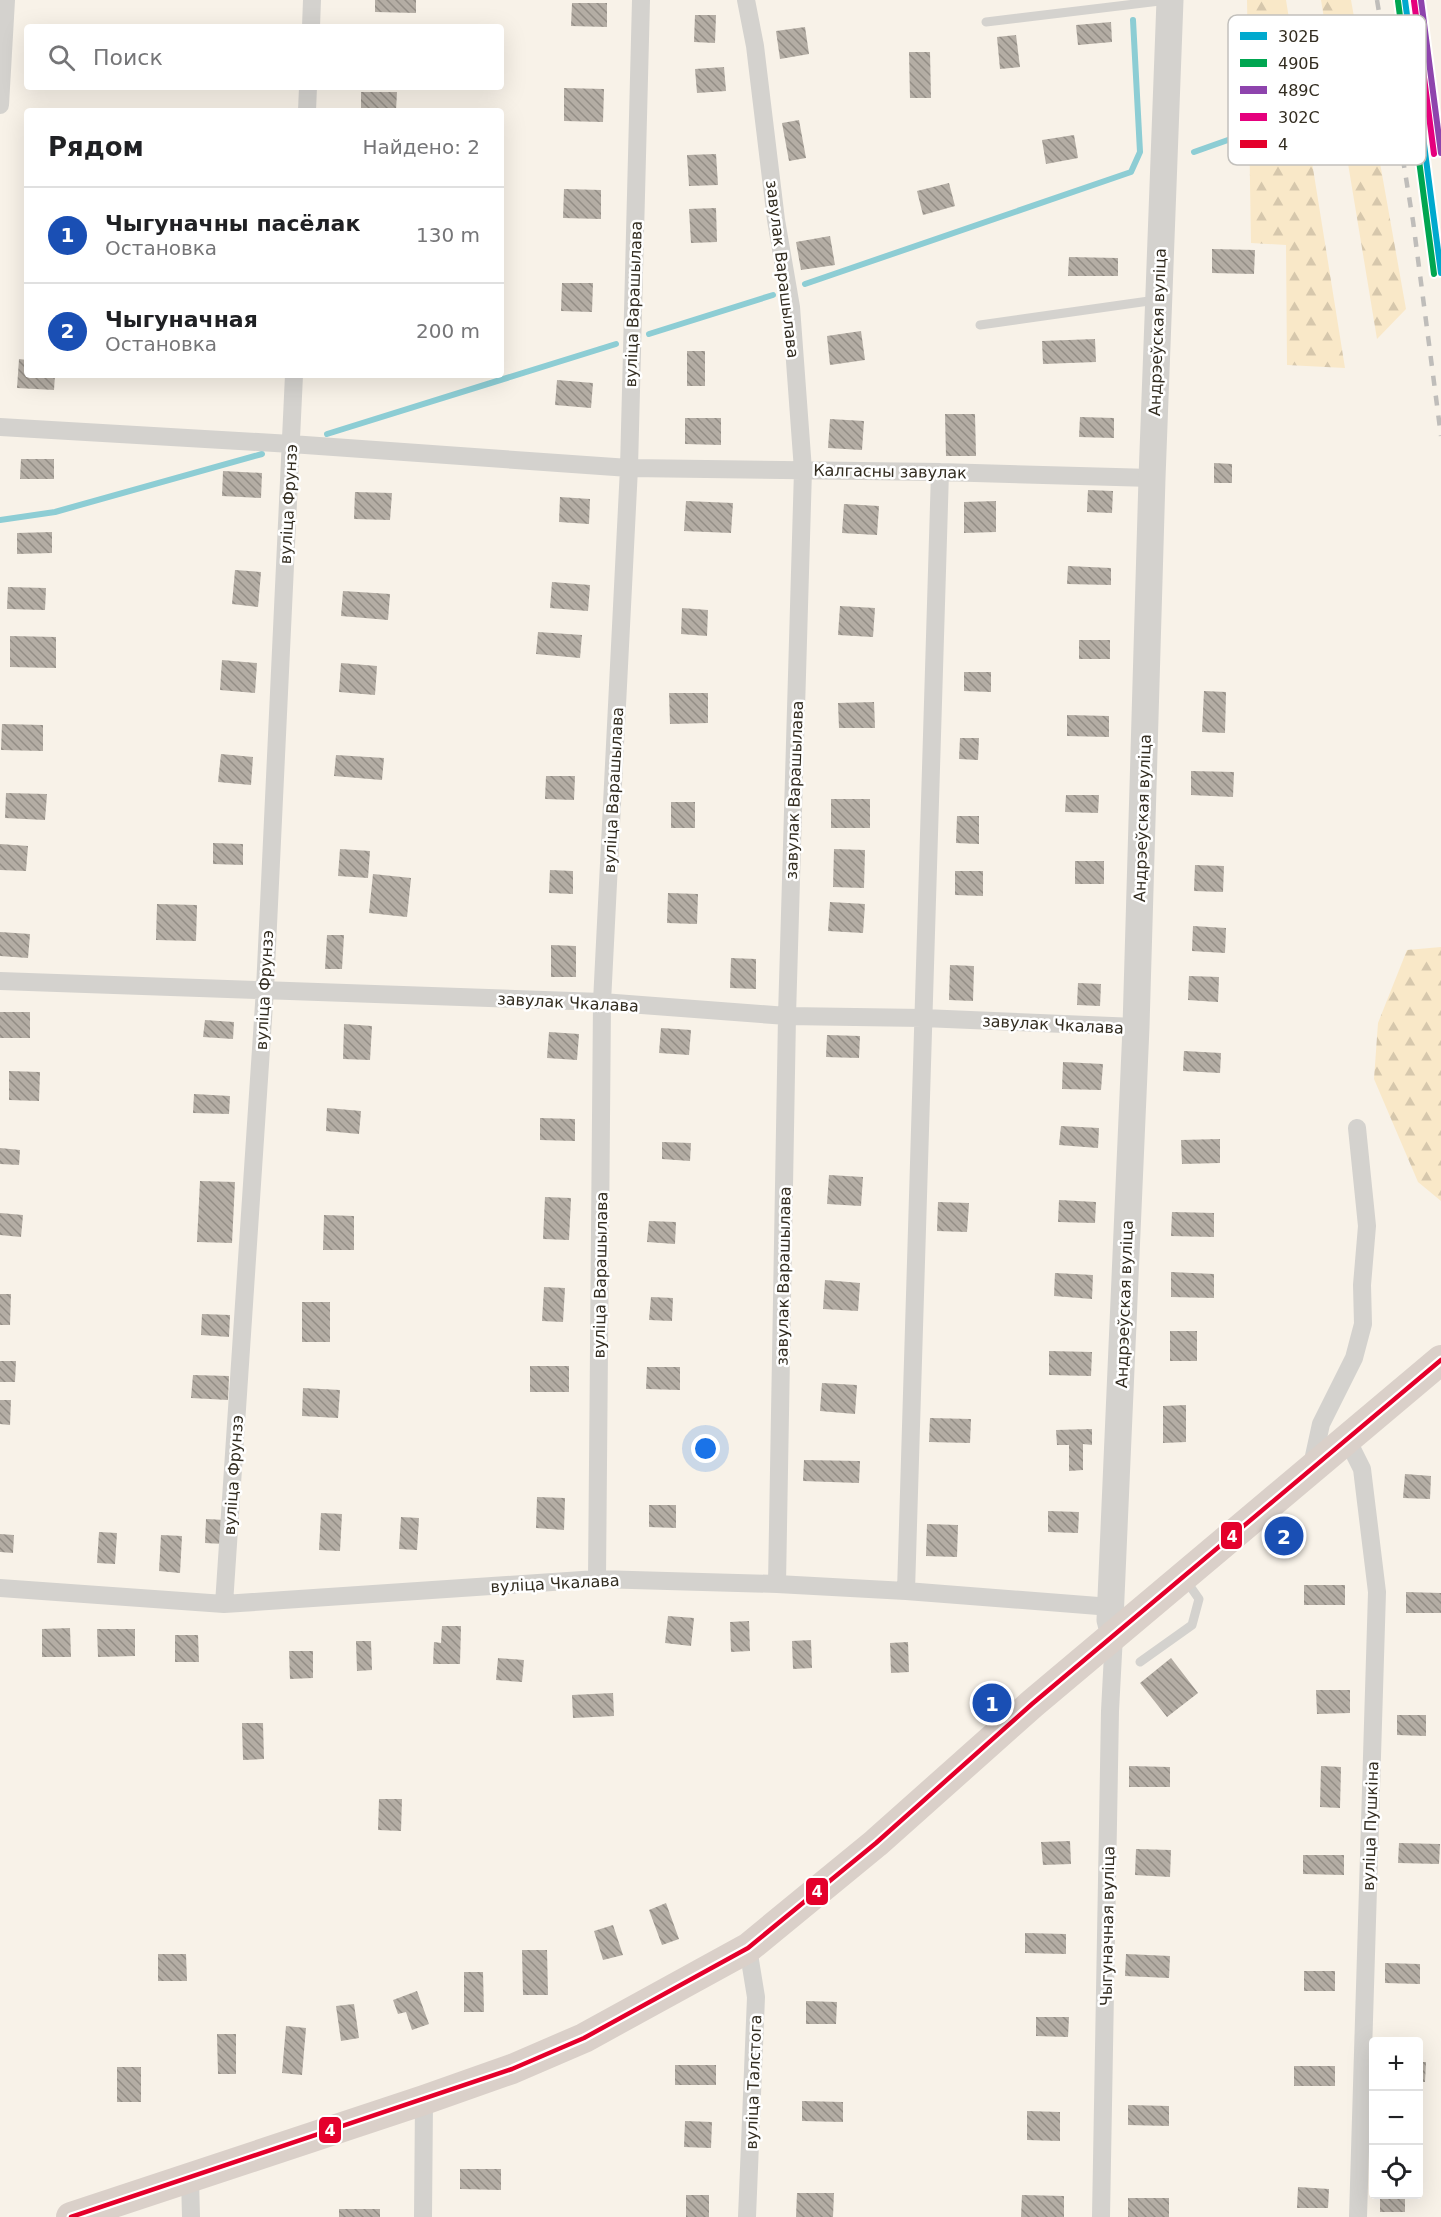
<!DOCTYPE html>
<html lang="ru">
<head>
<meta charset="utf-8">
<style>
  :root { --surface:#fff; --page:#f6f6f6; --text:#202124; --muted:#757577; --line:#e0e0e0; --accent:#b45309 }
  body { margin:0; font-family:"DejaVu Sans",sans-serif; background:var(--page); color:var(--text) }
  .controls { position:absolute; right:18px; bottom:18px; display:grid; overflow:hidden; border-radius:6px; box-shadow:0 6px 24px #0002 }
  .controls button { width:54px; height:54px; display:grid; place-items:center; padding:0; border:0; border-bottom:2px solid var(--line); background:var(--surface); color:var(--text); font:30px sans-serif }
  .you { position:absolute; left:706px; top:1449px; width:21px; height:21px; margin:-15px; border:4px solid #fff; border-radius:50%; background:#1a73e8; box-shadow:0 0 0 9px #1a73e833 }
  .badge { display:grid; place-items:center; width:39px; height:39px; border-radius:50%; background:var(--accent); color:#fff; font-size:20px; font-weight:700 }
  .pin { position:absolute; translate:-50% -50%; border:3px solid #fff; box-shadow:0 2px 6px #0006 }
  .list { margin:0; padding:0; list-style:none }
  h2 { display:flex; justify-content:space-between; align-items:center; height:78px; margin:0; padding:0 24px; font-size:26px }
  h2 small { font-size:20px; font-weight:400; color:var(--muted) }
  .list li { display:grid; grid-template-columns:39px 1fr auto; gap:18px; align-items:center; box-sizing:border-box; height:96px; padding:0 24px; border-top:2px solid var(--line) }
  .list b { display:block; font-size:22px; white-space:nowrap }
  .list p { margin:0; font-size:20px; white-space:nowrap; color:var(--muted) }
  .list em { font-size:20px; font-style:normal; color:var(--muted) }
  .icon { flex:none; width:33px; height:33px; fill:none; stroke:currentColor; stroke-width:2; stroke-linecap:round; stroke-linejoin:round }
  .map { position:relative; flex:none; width:1441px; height:2217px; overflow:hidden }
  .search { position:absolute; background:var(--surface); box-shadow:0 6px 24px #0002; left:24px; top:24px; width:480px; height:66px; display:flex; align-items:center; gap:15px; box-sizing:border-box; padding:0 21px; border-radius:6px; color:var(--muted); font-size:22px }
  .panel { position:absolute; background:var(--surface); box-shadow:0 6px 24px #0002; left:24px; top:108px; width:480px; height:270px; border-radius:6px }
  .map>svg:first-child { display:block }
  .forest { fill:url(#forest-firs) }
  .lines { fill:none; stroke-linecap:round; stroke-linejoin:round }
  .stream { stroke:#8dcdd4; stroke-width:6 }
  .building { fill:url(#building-back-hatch) }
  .lane { stroke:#d4d2ce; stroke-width:9 }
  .street { stroke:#d4d2ce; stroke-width:18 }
  .secondary { stroke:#d4d2ce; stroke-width:27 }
  .primary { stroke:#dad0c9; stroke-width:30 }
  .rail { stroke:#bfbdba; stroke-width:4.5; stroke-dasharray:10 10; stroke-linecap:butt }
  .bus-1-casing { stroke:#fff; stroke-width:9 }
  .bus-1 { stroke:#e4002b; stroke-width:4.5 }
  .rail-1-casing { stroke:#fff; stroke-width:10 }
  .rail-2-casing { stroke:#fff; stroke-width:10 }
  .rail-3-casing { stroke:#fff; stroke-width:10 }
  .rail-4-casing { stroke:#fff; stroke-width:10 }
  .rail-1 { stroke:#00a9ce; stroke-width:6 }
  .rail-2 { stroke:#00a651; stroke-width:6 }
  .rail-3 { stroke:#8e44ad; stroke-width:6 }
  .rail-4 { stroke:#e5007d; stroke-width:6 }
  .labels { text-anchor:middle; stroke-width:5; stroke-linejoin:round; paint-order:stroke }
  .street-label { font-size:16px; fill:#332d21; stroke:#fff }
  .key { fill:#fff; stroke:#c2c0bc; stroke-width:1.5 }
  .key-label { font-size:16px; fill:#332d21 }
  .line-badge { stroke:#fff; stroke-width:2 }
  .badge-label { font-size:16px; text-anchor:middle; font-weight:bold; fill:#fff }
</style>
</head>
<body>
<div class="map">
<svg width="1441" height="2217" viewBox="0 0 1441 2217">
  <defs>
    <pattern id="forest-firs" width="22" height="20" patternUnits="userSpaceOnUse" patternTransform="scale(1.5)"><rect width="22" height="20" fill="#f9e8c8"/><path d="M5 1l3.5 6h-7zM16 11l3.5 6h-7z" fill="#d6c7ac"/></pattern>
    <pattern id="building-back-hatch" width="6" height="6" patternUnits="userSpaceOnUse" patternTransform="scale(1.5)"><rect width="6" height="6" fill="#b4ada4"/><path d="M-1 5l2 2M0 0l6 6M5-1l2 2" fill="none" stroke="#938d85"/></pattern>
  </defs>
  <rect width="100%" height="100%" fill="#f8f2e8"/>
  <!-- forest -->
  <path class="forest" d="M1247 0H1286L1345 368 1287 365 1286 245 1251 243Z
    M1321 0H1351L1406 309 1377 339Z
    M1441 947V1201L1418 1182 1374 1079 1378 1023 1407 950Z"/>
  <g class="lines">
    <!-- stream -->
    <path class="stream" d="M1194 152 1259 129
      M805 284 1131 172 1140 152 1133 20
      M649 334 773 295
      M327 434 616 344
      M0 520 55 512 262 454"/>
  </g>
  <!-- building -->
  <path class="building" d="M375 0H416V13L375 12Z
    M572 3H607V27L571 26Z
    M695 15H716L715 43 694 42Z
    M1111 22 1112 42 1078 45 1076 25Z
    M805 27 809 54 780 59 776 31Z
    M1016 35 1020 67 1000 69 997 37Z
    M909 52H930L931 98H910Z
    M724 67 726 91 697 93 695 69Z
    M564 88 604 89 603 122 564 121Z
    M361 92H397L396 111H361Z
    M799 120 806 158 789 161 782 123Z
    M1074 135 1078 158 1046 164 1042 140Z
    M716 154 718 185 689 186 687 155Z
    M949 183 955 206 923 215 917 191Z
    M564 189 601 190V219L563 218Z
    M716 208 717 242 691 243 689 209Z
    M830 236 835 265 801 270 796 242Z
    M1212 249 1255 250 1254 274 1212 273Z
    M1069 257 1118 258V276H1068Z
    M562 283H593L592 312 561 311Z
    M861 331 865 360 830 365 827 336Z
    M1095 339 1096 362 1043 364 1042 341Z
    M687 351H705V386H687Z
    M19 359 27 360V375H55L54 390 17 388Z
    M557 380 593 383 591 408 555 405Z
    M945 414H975L976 456H946Z
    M1080 417 1114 418V438L1079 437Z
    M685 418H721V445L685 444Z
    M830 419 864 421 862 450 828 448Z
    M21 459H54V479H20Z
    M1214 463 1232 464V483H1214Z
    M223 471 262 473 261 498 222 496Z
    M1088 490 1113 491 1112 513 1087 512Z
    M355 492 392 493 390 520 354 519Z
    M560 497 590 499 589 524 559 522Z
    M686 501 733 503 731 533 684 531Z
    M996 501V532L964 533V502Z
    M844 504 879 506 877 535 842 533Z
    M52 532V553L17 554V533Z
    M1068 566 1111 568V585L1067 584Z
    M235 570 261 572 258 607 232 604Z
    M552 582 590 585 588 611 550 608Z
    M8 587 46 588 45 610 7 609Z
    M343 591 390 594 388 620 341 616Z
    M840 606 875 608 873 637 838 635Z
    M682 608 708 610 707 636 681 634Z
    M538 632 582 635 580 658 536 654Z
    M10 636 56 637V668L10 667Z
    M1079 640H1110V659H1079Z
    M222 660 257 663 255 693 220 690Z
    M341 663 377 666 375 695 339 692Z
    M964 672H991V692L964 691Z
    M1204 691 1226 692 1225 733 1202 732Z
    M669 693H708V723L670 724Z
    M874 702 875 728H839L838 703Z
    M1067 715 1109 716V737L1067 736Z
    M2 724 43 725V751L1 750Z
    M960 738H979L978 760 959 759Z
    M221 754 253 757 251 785 218 782Z
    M336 755 384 758 382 780 334 776Z
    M1191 771 1234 772 1233 797 1191 795Z
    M546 776H575L574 800 545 799Z
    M6 793 47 794 45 820 5 818Z
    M1066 795H1099L1098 813 1065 812Z
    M831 799H870V828H831Z
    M671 802H695V828H671Z
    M957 816H979V844L956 843Z
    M213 843 243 844V865L213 864Z
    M0 844 28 846 26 871 0 870Z
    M340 849 370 851 368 878 338 876Z
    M834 849 865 850 864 888 833 887Z
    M1075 861H1104V884H1075Z
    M1195 865 1224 866 1223 892 1194 891Z
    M550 870 573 871V894L549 893Z
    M955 871H983V896L955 895Z
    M373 874 411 878 407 917 369 913Z
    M668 893 698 894 697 924 667 923Z
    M830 902 865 904 863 933 828 931Z
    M157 904 197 905 196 941 156 940Z
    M1193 926 1226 928 1225 953 1192 951Z
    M0 932 30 934 28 958 0 956Z
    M327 935H344L342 969H325Z
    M551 945 576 946V977H551Z
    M731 958 756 959V989L730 988Z
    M950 965 974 966 973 1001 949 1000Z
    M1189 976 1219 977 1218 1002 1188 1000Z
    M1078 983 1101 984 1100 1006 1077 1005Z
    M0 1012H30V1038H0Z
    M205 1020 234 1022 233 1039 203 1037Z
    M344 1024 372 1026 370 1060 343 1059Z
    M661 1028 691 1030 689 1055 659 1053Z
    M549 1032 579 1034 577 1060 547 1058Z
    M827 1035 860 1036 859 1058 826 1057Z
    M1184 1051 1221 1053 1220 1073 1183 1071Z
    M1063 1062 1103 1064 1101 1090 1062 1089Z
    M9 1071 40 1072 39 1101 9 1100Z
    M194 1094 230 1096 229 1114 193 1113Z
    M327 1108 361 1111 359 1134 326 1131Z
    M540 1118 575 1119V1141L540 1140Z
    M1061 1126 1099 1128 1098 1148 1059 1145Z
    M1220 1139V1163L1182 1164 1181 1140Z
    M662 1142 691 1143 690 1161 662 1159Z
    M0 1148 20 1150 19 1165 0 1164Z
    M829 1175 863 1177 861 1206 827 1204Z
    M200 1181 235 1182 232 1243 197 1242Z
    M545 1197 571 1198 569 1240 543 1239Z
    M1059 1200 1096 1202 1095 1223 1058 1222Z
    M938 1202 969 1203 967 1232 937 1231Z
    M1172 1212 1214 1213V1237L1171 1236Z
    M0 1213 23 1215 21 1237 0 1235Z
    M324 1215 354 1216V1250H323Z
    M649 1221 676 1222 675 1244 647 1242Z
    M1171 1272 1214 1274V1298L1171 1297Z
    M1055 1273 1093 1275 1092 1299 1054 1296Z
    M825 1280 860 1283 858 1311 823 1309Z
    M544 1287 565 1288 563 1322 542 1321Z
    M0 1294H11L10 1325H0Z
    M651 1297 673 1298 672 1321 649 1320Z
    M302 1302H330V1342H302Z
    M202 1314 230 1315 229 1337 201 1335Z
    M1170 1331H1197V1361H1170Z
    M1049 1351 1092 1352 1091 1376 1049 1375Z
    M0 1361H16L15 1382H0Z
    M530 1366H569V1392H530Z
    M647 1367H680V1390L646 1389Z
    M193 1375 229 1376 228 1400 191 1398Z
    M822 1383 857 1385 855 1414 820 1411Z
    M303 1388 340 1390 338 1418 302 1416Z
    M0 1400H11L10 1425 0 1424Z
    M1186 1405V1442L1163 1443V1406Z
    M930 1418 971 1419 970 1443 929 1442Z
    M1092 1429V1445L1083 1444V1470L1069 1471V1445H1057L1056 1430Z
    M804 1460 860 1461 859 1483 803 1481Z
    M1405 1474 1431 1476 1430 1499 1403 1498Z
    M537 1497 565 1498 564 1530 536 1528Z
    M649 1505H676V1528L649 1527Z
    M1048 1511 1079 1512 1078 1533 1048 1532Z
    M321 1513 342 1514 340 1551 319 1550Z
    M401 1517 419 1518 417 1550 399 1549Z
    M206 1519 225 1520 224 1544 205 1543Z
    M927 1524 958 1525 957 1557 926 1556Z
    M99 1532 117 1533 115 1564 97 1563Z
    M0 1534 14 1535 13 1553 0 1552Z
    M161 1535 182 1536 180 1573 159 1571Z
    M1304 1585H1345V1605H1304Z
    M1406 1592 1441 1593V1613H1406Z
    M668 1616 694 1618 691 1646 665 1643Z
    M749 1621 750 1651 731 1652 730 1622Z
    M442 1626H461L460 1664H433L434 1642 441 1643Z
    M70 1628 71 1657H42V1629Z
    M97 1629H135V1656L98 1657Z
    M175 1635H198L199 1662H175Z
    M811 1640 812 1668 793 1669 792 1641Z
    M356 1641H371L372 1670 357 1671Z
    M908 1642 909 1672 891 1673 890 1643Z
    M289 1651H313V1678L290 1679Z
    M498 1658 524 1660 522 1682 496 1680Z
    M1171 1658 1198 1693 1167 1717 1140 1683Z
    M1316 1690H1350V1713L1317 1714Z
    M613 1693 614 1716 573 1718 572 1695Z
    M1397 1715H1426V1736L1397 1735Z
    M242 1723H263L264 1759 243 1760Z
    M1129 1766 1170 1767V1787H1129Z
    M1321 1766 1341 1767 1340 1808 1320 1807Z
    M379 1799H402L401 1831 378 1830Z
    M1070 1841 1071 1864 1043 1865 1041 1842Z
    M1399 1843 1440 1844 1439 1864 1398 1863Z
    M1136 1849 1171 1850 1170 1877 1135 1875Z
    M1303 1855H1344V1875L1303 1874Z
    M666 1903 679 1939 662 1945 649 1910Z
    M613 1925 623 1955 603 1960 594 1931Z
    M1025 1933 1066 1934V1954L1025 1953Z
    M522 1950H547L548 1995H523Z
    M158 1954H186L187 1981H158Z
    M1126 1954 1170 1956 1169 1978 1125 1976Z
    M1385 1963 1420 1964V1984L1385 1983Z
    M1304 1971H1335V1991H1304Z
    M464 1972H483L484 2012H464Z
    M417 1991 429 2024 412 2030 406 2012 398 2014 393 2000Z
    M806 2001 837 2002 836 2024H806Z
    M354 2004 359 2038 341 2041 336 2006Z
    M1036 2017H1069L1068 2037 1036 2036Z
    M286 2026 306 2028 302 2075 282 2073Z
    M217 2034H236V2074H218Z
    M1418 2062H1426L1425 2082H1418Z
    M675 2065H716V2085H675Z
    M1294 2066H1335V2086H1294Z
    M117 2067H141V2102H117Z
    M802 2101 843 2102V2122L802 2121Z
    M1128 2105 1169 2106V2126L1128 2125Z
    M1027 2111 1060 2112V2141L1027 2140Z
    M685 2121 712 2122 711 2148 684 2147Z
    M460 2169H501V2190L460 2189Z
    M1298 2187 1329 2189 1328 2208H1297Z
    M797 2193H834L833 2217H796Z
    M1380 2194H1405V2212H1380Z
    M686 2195H709V2217H686Z
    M1022 2195 1064 2196V2217H1021Z
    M1128 2198H1169V2217H1128Z
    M339 2209H380V2217H339Z"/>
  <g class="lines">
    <!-- lane -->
    <path class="lane" d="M986 22 1168 0
      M980 325 1156 300
      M1140 1662 1192 1625 1199 1599 1185 1579"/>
    <!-- street -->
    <path class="street" d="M746 0 755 46 776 220 791 307 803 470 787 1016 777 1584
      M311 27 312 0
      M0 105 6 0
      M307 111 308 87
      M0 427 291 444 629 468 940 472 1152 478
      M0 981 602 1002 787 1016 923 1018 1136 1027
      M1347 1439 1362 1469 1377 1592 1358 2217
      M1318 1464 1314 1456 1321 1424 1354 1358 1363 1324 1362 1285 1367 1226 1357 1128
      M597 1579 602 1002 629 468 641 0
      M0 1588 224 1604 597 1579 777 1584 906 1591 1111 1607
      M906 1591 940 472
      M224 1604 265 989 294 375
      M190 2178 191 2217
      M423 2217 424 2100
      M747 2217 756 1997 748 1948
      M1101 2217 1110 1711 1114 1635"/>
    <!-- secondary -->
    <path class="secondary" d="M1114 1635 1110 1620 1136 1027 1152 478 1170 0"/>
    <!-- primary -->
    <path class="primary" d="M71 2217 424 2100 512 2069 584 2038 748 1948 876 1843 1032 1704 1441 1360"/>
    <!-- rail -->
    <path class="rail" d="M1377 0 1413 221 1441 436"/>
    <defs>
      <path id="bus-1" d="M71 2217 512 2069 584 2038 748 1948 876 1843 1032 1704 1441 1360"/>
    </defs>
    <!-- bus-1 casing -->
    <use href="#bus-1" class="bus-1-casing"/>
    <!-- bus-1 -->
    <use href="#bus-1" class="bus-1"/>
    <defs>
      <path id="rail-1" d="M1405 0 1441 273"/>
      <path id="rail-2" d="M1398 1 1434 274"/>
      <path id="rail-3" d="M1421 0 1441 153"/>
      <path id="rail-4" d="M1414 1 1434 154"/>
    </defs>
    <!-- rail-1 casing -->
    <use href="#rail-1" class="rail-1-casing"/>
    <!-- rail-2 casing -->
    <use href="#rail-2" class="rail-2-casing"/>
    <!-- rail-3 casing -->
    <use href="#rail-3" class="rail-3-casing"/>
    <!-- rail-4 casing -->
    <use href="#rail-4" class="rail-4-casing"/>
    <!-- rail-1 -->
    <use href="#rail-1" class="rail-1"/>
    <!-- rail-2 -->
    <use href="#rail-2" class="rail-2"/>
    <!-- rail-3 -->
    <use href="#rail-3" class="rail-3"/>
    <!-- rail-4 -->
    <use href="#rail-4" class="rail-4"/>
  </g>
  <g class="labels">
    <!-- street labels -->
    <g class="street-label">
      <text transform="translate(783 269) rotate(83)" y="6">завулак Варашылава</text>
      <text transform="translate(633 304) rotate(-88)" y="6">вуліца Варашылава</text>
      <text transform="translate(1157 332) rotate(-88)" y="6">Андрэеўская вуліца</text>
      <text transform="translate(890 471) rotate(1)" y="6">Калгасны завулак</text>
      <text transform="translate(288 504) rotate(-87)" y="6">вуліца Фрунзэ</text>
      <text transform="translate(613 790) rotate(-87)" y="6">вуліца Варашылава</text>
      <text transform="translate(794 790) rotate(-88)" y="6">завулак Варашылава</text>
      <text transform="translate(1142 818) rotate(-88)" y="6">Андрэеўская вуліца</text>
      <text transform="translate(264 990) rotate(-87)" y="6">вуліца Фрунзэ</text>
      <text transform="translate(568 1002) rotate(3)" y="6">завулак Чкалава</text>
      <text transform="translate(1053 1024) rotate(3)" y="6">завулак Чкалава</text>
      <text transform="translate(600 1275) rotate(-89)" y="6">вуліца Варашылава</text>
      <text transform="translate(783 1276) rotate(-89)" y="6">завулак Варашылава</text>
      <text transform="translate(1124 1304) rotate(-88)" y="6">Андрэеўская вуліца</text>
      <text transform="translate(233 1475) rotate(-86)" y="6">вуліца Фрунзэ</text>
      <text transform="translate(555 1583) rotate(-3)" y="6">вуліца Чкалава</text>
      <text transform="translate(1370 1826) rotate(-88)" y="6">вуліца Пушкіна</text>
      <text transform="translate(1107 1926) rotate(-89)" y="6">Чыгуначная вуліца</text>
      <text transform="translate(753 2082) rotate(-88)" y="6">вуліца Талстога</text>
    </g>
  </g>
  <!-- legend -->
  <rect x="1228" y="15" width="198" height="150" rx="9" class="key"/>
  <rect x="1240" y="32" width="27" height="8" fill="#00a9ce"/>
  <rect x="1240" y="59" width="27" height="8" fill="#00a651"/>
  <rect x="1240" y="86" width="27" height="8" fill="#8e44ad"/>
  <rect x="1240" y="113" width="27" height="8" fill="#e5007d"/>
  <rect x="1240" y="140" width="27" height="8" fill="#e4002b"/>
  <g class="key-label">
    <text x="1278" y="42">302Б</text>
    <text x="1278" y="69">490Б</text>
    <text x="1278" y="96">489С</text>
    <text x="1278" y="123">302С</text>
    <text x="1278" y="150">4</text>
  </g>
  <g class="line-badge">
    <rect x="1220" y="1521" width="23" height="29" rx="6" fill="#e4002b"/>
    <rect x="805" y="1877" width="24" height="29" rx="6" fill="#e4002b"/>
    <rect x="318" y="2116" width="24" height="28" rx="6" fill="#e4002b"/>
  </g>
  <g class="badge-label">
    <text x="1232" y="1542">4</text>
    <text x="817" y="1897">4</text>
    <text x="330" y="2136">4</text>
  </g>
</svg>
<div class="controls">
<button>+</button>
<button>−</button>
<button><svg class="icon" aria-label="locate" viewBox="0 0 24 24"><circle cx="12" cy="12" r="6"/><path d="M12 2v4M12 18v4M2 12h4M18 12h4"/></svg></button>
</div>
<div class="you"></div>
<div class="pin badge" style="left:992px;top:1703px;background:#1a4fb4">1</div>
<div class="pin badge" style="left:1284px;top:1536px;background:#1a4fb4">2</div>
<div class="search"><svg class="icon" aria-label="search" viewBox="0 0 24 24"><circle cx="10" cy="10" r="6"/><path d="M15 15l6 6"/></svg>Поиск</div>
<section class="panel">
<h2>Рядом<small>Найдено: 2</small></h2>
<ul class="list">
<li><span class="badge" style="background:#1a4fb4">1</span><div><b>Чыгуначны пасёлак</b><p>Остановка</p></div><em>130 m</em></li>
<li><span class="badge" style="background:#1a4fb4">2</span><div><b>Чыгуначная</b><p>Остановка</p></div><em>200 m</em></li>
</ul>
</section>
</div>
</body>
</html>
